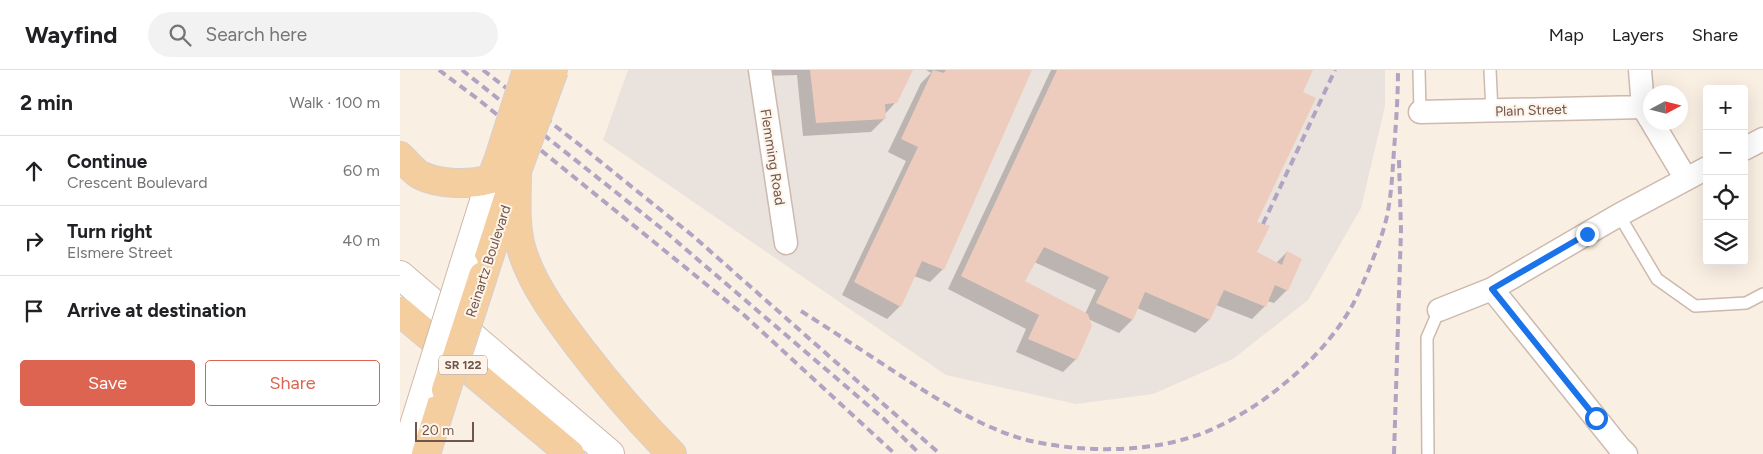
<!DOCTYPE html>
<html lang="en">
<head>
<meta charset="utf-8">
<style>
  :root { --surface:#fff; --page:#f2f2f2; --text:#202124; --muted:#757577; --line:#e0e0e0; --accent:#dc6450 }
  body { margin:0; font-family:Figtree,sans-serif; background:var(--page); color:var(--text) }
  .controls { position:absolute; right:15px; top:15px; display:grid; overflow:hidden; border-radius:5px; box-shadow:0 5px 20px #0002 }
  .controls button { width:45px; height:45px; display:grid; place-items:center; padding:0; border:0; border-bottom:1px solid var(--line); background:var(--surface); color:var(--text); font:25px sans-serif }
  .compass { position:absolute; left:1243px; top:15px; width:45px; height:45px; border-radius:50%; background:var(--surface); box-shadow:0 5px 20px #0002; rotate:83deg }
  .scale { position:absolute; left:15px; bottom:12px; width:59px; box-sizing:border-box; padding-left:5px; border:2px solid #70554b; border-top:0; font-size:14px; line-height:18px; white-space:nowrap; color:#70554b; -webkit-text-stroke:4px #fef4e9; paint-order:stroke }
  .stop { position:absolute; width:15px; height:15px; margin:-11px; border:4px solid #1a73e8; border-radius:50%; background:#fff }
  .stop.end { background:#1a73e8; border-color:#fff; box-shadow:0 1px 5px #0008 }
  .list { margin:0; padding:0; list-style:none }
  h2 { display:flex; justify-content:space-between; align-items:center; height:65px; margin:0; padding:0 20px; font-size:21px }
  h2 small { font-size:16px; font-weight:400; color:var(--muted) }
  .list li { display:grid; grid-template-columns:32px 1fr auto; gap:15px; align-items:center; box-sizing:border-box; height:70px; padding:0 20px; border-top:1px solid var(--line) }
  .list b { display:block; font-size:19px; white-space:nowrap }
  .list p { margin:0; font-size:16px; white-space:nowrap; color:var(--muted) }
  .list em { font-size:16px; font-style:normal; color:var(--muted) }
  .actions { display:flex; gap:10px; padding:15px 20px }
  .actions a { flex:1; padding:11px 0; border:1px solid var(--accent); border-radius:5px; text-align:center; font-size:18px; color:var(--accent) }
  .actions .main { background:var(--accent); color:#fff }
  .icon { flex:none; width:28px; height:28px; fill:none; stroke:currentColor; stroke-width:2; stroke-linecap:round; stroke-linejoin:round }
  .map { position:relative; flex:none; width:1363px; height:384px; overflow:hidden }
  header { display:flex; align-items:center; gap:30px; box-sizing:border-box; height:70px; padding:0 25px; background:var(--surface); border-bottom:1px solid var(--line) }
  header strong { font-size:24px }
  nav { display:flex; gap:28px; margin-inline-start:auto; font-size:18px }
  .search { width:350px; height:45px; background:var(--page); display:flex; align-items:center; gap:12px; box-sizing:border-box; padding:0 18px; border-radius:28px; color:var(--muted); font-size:19px }
  main { display:flex }
  aside { flex:1; background:var(--surface) }
  .map>svg:first-child { display:block }
  .industrial { fill:#eae2dd }
  .shadow { fill:#0003; fill-rule:evenodd }
  .building { fill:#eeccbd }
  .lines { fill:none; stroke-linecap:round; stroke-linejoin:round }
  .lane-casing { stroke:#cdb9ad; stroke-width:14 }
  .street-casing { stroke:#cdb9ad; stroke-width:25 }
  .secondary-casing { stroke:#cfb8ab; stroke-width:30 }
  .primary-casing { stroke:#d7cfcd; stroke-width:30 }
  .lane { stroke:#fff; stroke-width:11 }
  .street { stroke:#fff; stroke-width:22 }
  .secondary { stroke:#fff; stroke-width:28 }
  .primary { stroke:#f5cea0; stroke-width:28 }
  .rail { stroke:#b1a3c2; stroke-width:4; stroke-dasharray:8 5; stroke-linecap:butt }
  .secondary-bridge-casing { stroke:#cfb8ab; stroke-width:30; stroke-linecap:butt }
  .primary-bridge-casing { stroke:#d7cfcd; stroke-width:30; stroke-linecap:butt }
  .secondary-bridge { stroke:#fff; stroke-width:28 }
  .primary-bridge { stroke:#f5cea0; stroke-width:28 }
  .route { stroke:#1a73e8; stroke-width:6 }
  .labels { text-anchor:middle; stroke-width:4; stroke-linejoin:round; paint-order:stroke }
  .shield { fill:#fef4e9; stroke:#9b857a; stroke-width:1 }
  .shield-label { font-size:12px; font-weight:bold; fill:#70554b }
  .street-label { font-size:14px; fill:#70554b; stroke:#fef4e9 }
</style>
</head>
<body>
<header>
<strong>Wayfind</strong>
<div class="search"><svg class="icon" aria-label="search" viewBox="0 0 24 24"><circle cx="10" cy="10" r="6"/><path d="M15 15l6 6"/></svg>Search here</div>
<nav><a>Map</a><a>Layers</a><a>Share</a></nav>
</header>
<main>
<aside>
<h2>2 min<small>Walk · 100 m</small></h2>
<ul class="list">
<li><svg class="icon" aria-label="ahead" viewBox="0 0 24 24"><path d="M12 20V5M6 11l6-6 6 6"/></svg><div><b>Continue</b><p>Crescent Boulevard</p></div><em>60 m</em></li>
<li><svg class="icon" aria-label="right" viewBox="0 0 24 24"><path d="M7 20v-9h11M14 6l5 5-5 5"/></svg><div><b>Turn right</b><p>Elsmere Street</p></div><em>40 m</em></li>
<li><svg class="icon" aria-label="arrive" viewBox="0 0 24 24"><path d="M6 21V4h12l-3 4 3 4H6"/></svg><div><b>Arrive at destination</b></div></li>
</ul>
<div class="actions"><a class="main">Save</a><a>Share</a></div>
</aside>
<div class="map">
<svg width="1363" height="384" viewBox="0 0 1363 384">
  <rect width="100%" height="100%" fill="#faefe3"/>
  <!-- industrial -->
  <path class="industrial" d="M228 0H985V36L961 138 908 230 833 289 753 324 676 334 546 305 203 70Z"/>
  <!-- shadow -->
  <path class="shadow" d="M360 0H512L496 32 485 44V48L471 62 403 66 397 5 361 6Z
    M526 0H631L543 199 530 212 514 206 500 236 487 249 442 225 506 91 488 82 521 13 531 3Z
    M651 0H912L901 23 855 152V183L876 193 887 182V220L874 233 867 231 865 236 852 249 816 235 809 250 795 263 737 238 732 250 719 263 688 249 676 289 663 302 616 282 626 259 548 219ZM634 192 696 220 685 244 623 212Z"/>
  <!-- building -->
  <path class="building" d="M410 0H513L497 33 485 34 486 49 416 53Z
    M533 0 544 3 546 0H632L544 200 522 191 501 237 454 212 518 77 501 69Z
    M657 0H913L903 22 916 28 857 152 870 156 857 182 882 195 887 181 902 189 888 221 875 215 866 237 824 220 810 250 745 222 733 250 696 233 709 207 644 177 625 211 688 244 692 256 677 290 628 269 639 245 561 206Z"/>
  <g class="lines">
    <defs>
      <path id="lane" d="M1019 0 1020 42
        M1090 0 1092 42
        M1219 145 1257 209 1295 236 1346 233 1363 224
        M1028 384 1027 268 1039 240"/>
      <path id="street" d="M360 0 386 173
        M1240 0 1243 37 1250 49
        M1020 42 1243 37
        M1252 52 1286 109
        M1344 79 1363 69
        M1092 219 1219 377 1226 384
        M1039 240 1092 219 1219 145 1307 98"/>
      <path id="secondary" d="M64 195 91 109
        M0 205 210 384
        M5 384 27 314"/>
      <path id="primary" d="M0 86C6 92 13 101 20 105 40 115 70 115 91 109L99 88
        M117 101C117 128 114 158 123 184 135 219 158 249 180 278 209 316 239 351 272 384
        M83 206 110 122
        M0 242 170 384
        M26 384 46 320"/>
    </defs>
    <!-- lane casing -->
    <use href="#lane" class="lane-casing"/>
    <!-- street casing -->
    <use href="#street" class="street-casing"/>
    <!-- secondary casing -->
    <use href="#secondary" class="secondary-casing"/>
    <!-- primary casing -->
    <use href="#primary" class="primary-casing"/>
    <!-- lane -->
    <use href="#lane" class="lane"/>
    <!-- street -->
    <use href="#street" class="street"/>
    <!-- secondary -->
    <use href="#secondary" class="secondary"/>
    <!-- primary -->
    <use href="#primary" class="primary"/>
    <!-- rail -->
    <path class="rail" d="M39 0 79 30 344 245 495 384
      M62 0 261 158 484 349 520 384
      M83 0 181 76 293 166 540 384
      M863 154 935 0
      M401 241C434 262 466 283 498 304 537 329 578 356 623 369 681 384 760 384 815 358 840 346 864 331 885 313 911 292 935 266 952 236 962 217 974 188 981 167 991 140 992 108 994 80 996 53 998 27 998 0
      M994 384 1001 160 999 90"/>
    <defs>
      <path id="secondary-bridge" d="M27 314 64 195"/>
      <path id="primary-bridge" d="M99 88 127 0
        M117 101 154 0
        M46 320 83 206"/>
    </defs>
    <!-- secondary-bridge casing -->
    <use href="#secondary-bridge" class="secondary-bridge-casing"/>
    <!-- primary-bridge casing -->
    <use href="#primary-bridge" class="primary-bridge-casing"/>
    <!-- secondary-bridge -->
    <use href="#secondary-bridge" class="secondary-bridge"/>
    <!-- primary-bridge -->
    <use href="#primary-bridge" class="primary-bridge"/>
  </g>
  <g class="lines">
    <!-- route -->
    <path class="route" d="M1187 164 1092 219 1196 348"/>
  </g>
  <g class="labels">
    <!-- shield labels -->
    <rect class="shield" x="39" y="285.5" width="48" height="19" rx="4"/>
    <g class="shield-label">
      <text x="63" y="299">SR 122</text>
    </g>
    <!-- street labels -->
    <g class="street-label">
      <text transform="translate(1131 40) rotate(-2)" y="5">Plain Street</text>
      <text transform="translate(373 87) rotate(81)" y="5">Flemming Road</text>
      <text transform="translate(88 191) rotate(-72)" y="5">Reinartz Boulevard</text>
    </g>
  </g>
</svg>
<div class="controls">
<button>+</button>
<button>−</button>
<button><svg class="icon" aria-label="locate" viewBox="0 0 24 24"><circle cx="12" cy="12" r="6"/><path d="M12 2v4M12 18v4M2 12h4M18 12h4"/></svg></button>
<button><svg class="icon" aria-label="layers" viewBox="0 0 24 24"><path d="M12 4l9 5-9 5-9-5zM3 14l9 5 9-5"/></svg></button>
</div>
<svg class="compass" viewBox="-18 -18 36 36"><path d="M0-13l5 13h-10z" fill="#e53935"/><path d="M0 13l5-13h-10z" fill="#757577"/></svg>
<div class="scale">20 m</div>
<div class="stop" style="left:1196px;top:348px"></div>
<div class="stop end" style="left:1187px;top:164px"></div>
</div>
</main>
</body>
</html>
